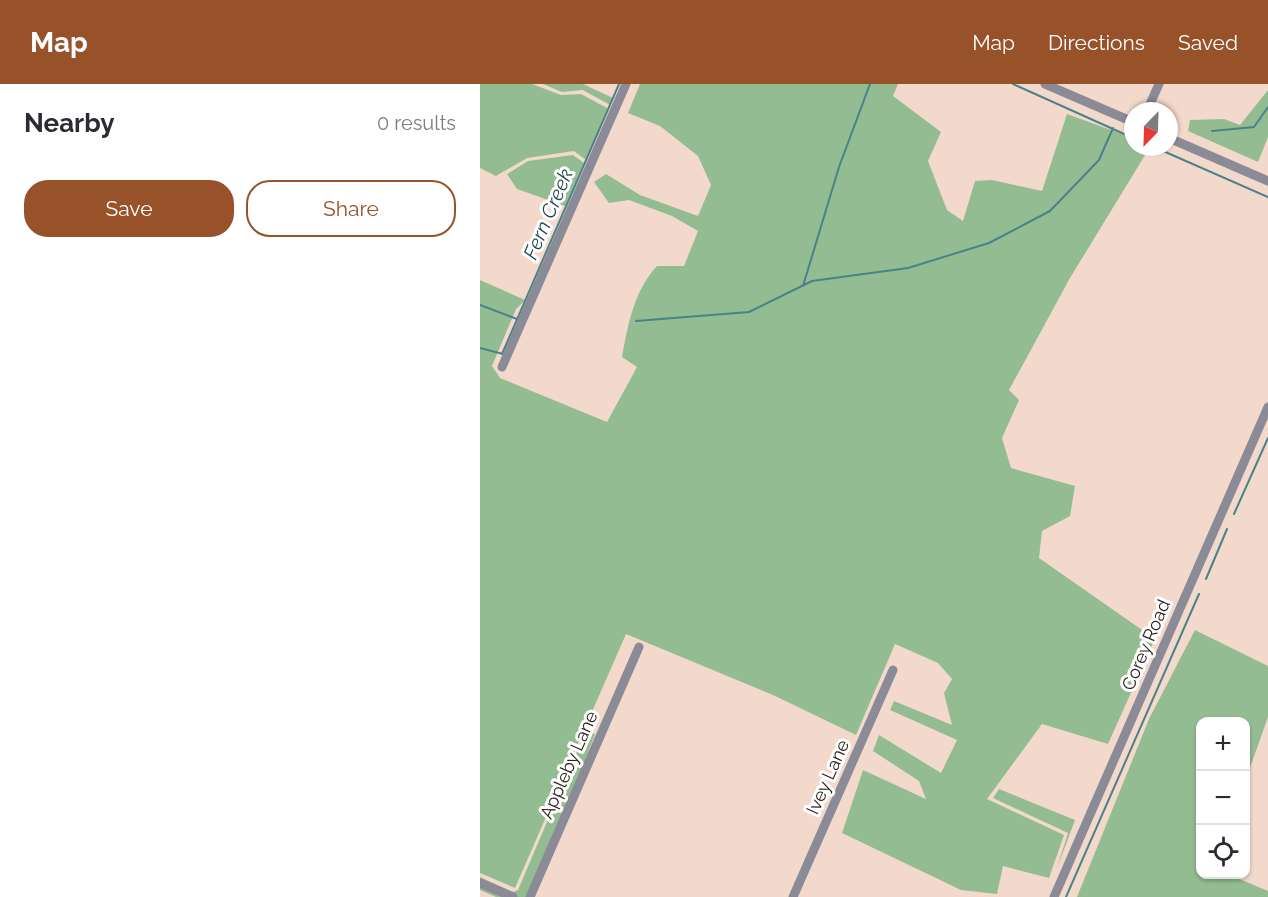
<!DOCTYPE html>
<html lang="en">
<head>
<meta charset="utf-8">
<style>
  :root { --surface:#fff; --page:#f7f7f7; --text:#2b2b33; --muted:#7c7c81; --line:#e1e1e2; --accent:#98522a }
  body { margin:0; font-family:Raleway,sans-serif; background:var(--page); color:var(--text) }
  .controls { position:absolute; right:18px; bottom:18px; display:grid; overflow:hidden; border-radius:12px; box-shadow:0 2px 4px #0004 }
  .controls button { width:54px; height:54px; display:grid; place-items:center; padding:0; border:0; border-bottom:2px solid var(--line); background:var(--surface); color:var(--text); font:30px sans-serif }
  .compass { position:absolute; left:644px; top:18px; width:54px; height:54px; border-radius:50%; background:var(--surface); box-shadow:0 2px 4px #0004; rotate:203deg }
  .list { margin:0; padding:0; list-style:none }
  h2 { display:flex; justify-content:space-between; align-items:center; height:78px; margin:0; padding:0 24px; font-size:26px }
  h2 small { font-size:20px; font-weight:400; color:var(--muted) }
  .actions { display:flex; gap:12px; padding:18px 24px }
  .actions a { flex:1; padding:14px 0; border:2px solid var(--accent); border-radius:24px; text-align:center; font-size:21px; color:var(--accent) }
  .actions .main { background:var(--accent); color:#fff }
  .icon { flex:none; width:33px; height:33px; fill:none; stroke:currentColor; stroke-width:2; stroke-linecap:round; stroke-linejoin:round }
  .map { position:relative; flex:none; width:788px; height:813px; overflow:hidden }
  header { display:flex; align-items:center; gap:36px; box-sizing:border-box; height:84px; padding:0 30px; background:var(--accent); color:#fff }
  header strong { font-size:28px }
  nav { display:flex; gap:33px; margin-inline-start:auto; font-size:21px }
  main { display:flex }
  aside { flex:1; background:var(--surface) }
  .map>svg:first-child { display:block }
  .green { fill:#94bc93 }
  .lines { fill:none; stroke-linecap:round; stroke-linejoin:round }
  .stream { stroke:#4a8289; stroke-width:2 }
  .minor { stroke:#8a8b96; stroke-width:9 }
  .labels { text-anchor:middle; stroke-width:6; stroke-linejoin:round; paint-order:stroke }
  .street-label { font-size:18px; fill:#2b211c; stroke:#fff }
  .water-label { font-size:20px; font-style:italic; fill:#1f474c; stroke:#fff }
</style>
</head>
<body>
<header>
<strong>Map</strong>
<nav><a>Map</a><a>Directions</a><a>Saved</a></nav>
</header>
<main>
<aside>
<h2>Nearby<small>0 results</small></h2>
<ul class="list">
</ul>
<div class="actions"><a class="main">Save</a><a>Share</a></div>
</aside>
<div class="map">
<svg width="788" height="813" viewBox="0 0 788 813">
  <rect width="100%" height="100%" fill="#f3d9cb"/>
  <!-- green -->
  <path class="green" d="M0 0H52L81 11 101 10 129 25 106 76 94 67 47 74 16 92 0 84Z
    M63 0H103L133 14 130 21 103 6 82 8Z
    M160 0H418L413 12 461 48 448 77 467 126 483 137 495 97 512 96 562 107 587 30 653 54V63H670L590 194 529 306 539 316 522 354 531 384 595 402 590 432 562 447 559 474 675 555 628 660 562 640 507 715 584 751 569 794 523 782 517 810 481 806 362 749 383 686 446 715 439 697 393 667 399 651 461 689 477 656 410 626 414 617 472 641 464 609 472 595 458 579 415 560 376 651 293 611 146 550 35 804 0 789V196L45 216 36 225 12 282 20 294 127 338 157 283 142 273C148 240 154 207 177 182H204L218 147 192 132 149 116 129 119 114 98 126 90 160 111 218 132 231 101 218 72 180 42 148 29Z
    M788 6V53L778 78 708 47 710 36 744 35 760 41Z
    M93 71 104 79 85 122 37 105 27 90 48 77Z
    M715 546 788 582V633L766 695V638H720V790L750 791 788 807V813H597L669 635Z
    M107 644 115 650 53 813H16L0 806V793L33 808 38 806Z
    M519 705 595 736 576 787 588 749 513 714Z"/>
  <g class="lines">
    <!-- stream -->
    <path class="stream" d="M533 0 653 54
      M732 47 774 43 788 23
      M674 63 788 113
      M323 202 359 83 390 0
      M0 221 37 235
      M156 237 269 228 332 197 428 184 509 159 570 127 619 76 633 44
      M0 264 23 270
      M22 270 139 0
      M754 430 788 354
      M726 495 747 445
      M586 813 719 510"/>
    <!-- minor -->
    <path class="minor" d="M565 0 653 38
      M667 27 679 0
      M689 54 788 97
      M22 283 146 0
      M0 799 33 813
      M50 813 159 563
      M313 813 413 586
      M574 813 788 323"/>
  </g>
  <g class="labels">
    <!-- street labels -->
    <g class="street-label">
      <text transform="translate(666 561) rotate(-67)" y="6">Corey Road</text>
      <text transform="translate(89 681) rotate(-66)" y="6">Appleby Lane</text>
      <text transform="translate(348 693) rotate(-66)" y="6">Ivey Lane</text>
    </g>
    <!-- water labels -->
    <g class="water-label">
      <text transform="translate(68 130) rotate(-67)" y="7">Fern Creek</text>
    </g>
  </g>
</svg>
<div class="controls">
<button>+</button>
<button>−</button>
<button><svg class="icon" aria-label="locate" viewBox="0 0 24 24"><circle cx="12" cy="12" r="6"/><path d="M12 2v4M12 18v4M2 12h4M18 12h4"/></svg></button>
</div>
<svg class="compass" viewBox="-18 -18 36 36"><path d="M0-13l5 13h-10z" fill="#e53935"/><path d="M0 13l5-13h-10z" fill="#7c7c81"/></svg>
</div>
</main>
</body>
</html>
